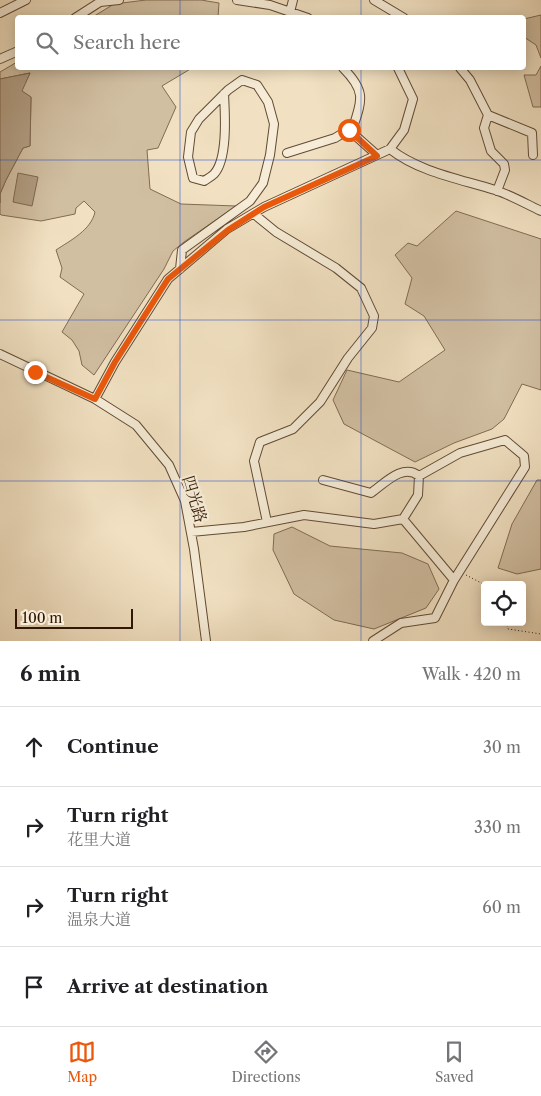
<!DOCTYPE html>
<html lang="en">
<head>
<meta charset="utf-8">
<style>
  :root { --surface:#fff; --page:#f2f2f2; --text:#202124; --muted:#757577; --line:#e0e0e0; --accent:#ea580c }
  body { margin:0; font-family:"Libre Caslon Text","Noto Serif SC",serif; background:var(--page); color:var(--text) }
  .controls { position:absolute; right:15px; bottom:15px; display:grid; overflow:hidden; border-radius:5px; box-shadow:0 2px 12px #0003 }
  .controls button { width:45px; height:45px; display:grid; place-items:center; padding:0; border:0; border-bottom:1px solid var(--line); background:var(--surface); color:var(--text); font:25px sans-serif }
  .scale { position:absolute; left:15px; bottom:12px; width:118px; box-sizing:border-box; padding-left:5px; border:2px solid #321704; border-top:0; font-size:14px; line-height:18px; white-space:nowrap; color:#321704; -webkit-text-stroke:4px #f6ecd7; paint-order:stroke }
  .stop { position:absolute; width:15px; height:15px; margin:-11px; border:4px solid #ea580c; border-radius:50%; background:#fff }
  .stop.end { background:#ea580c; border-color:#fff; box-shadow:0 1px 5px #0008 }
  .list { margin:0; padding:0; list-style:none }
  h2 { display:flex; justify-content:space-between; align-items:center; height:65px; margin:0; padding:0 20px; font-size:21px }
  h2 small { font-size:16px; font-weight:400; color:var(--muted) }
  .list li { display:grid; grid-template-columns:32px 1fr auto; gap:15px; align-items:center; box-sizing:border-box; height:80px; padding:0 20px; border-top:1px solid var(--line) }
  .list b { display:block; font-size:19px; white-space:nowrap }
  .list p { margin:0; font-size:16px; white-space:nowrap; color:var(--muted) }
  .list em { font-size:16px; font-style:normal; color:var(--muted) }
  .icon { flex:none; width:28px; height:28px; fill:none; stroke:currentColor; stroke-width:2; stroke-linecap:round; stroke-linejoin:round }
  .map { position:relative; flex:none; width:541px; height:641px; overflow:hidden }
  .search { position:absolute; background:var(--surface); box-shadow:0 2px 12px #0003; left:15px; right:15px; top:15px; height:55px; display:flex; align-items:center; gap:12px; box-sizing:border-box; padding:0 18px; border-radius:5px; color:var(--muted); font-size:19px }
  .sheet { height:385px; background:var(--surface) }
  nav { display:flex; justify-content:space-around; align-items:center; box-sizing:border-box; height:70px; border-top:1px solid var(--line); background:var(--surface); font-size:14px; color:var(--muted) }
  nav a { display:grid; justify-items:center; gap:2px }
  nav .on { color:var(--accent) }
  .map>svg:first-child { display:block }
  .green { fill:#d1bfa2; stroke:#826b53 }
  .water { fill:#b09c81; stroke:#7e674f }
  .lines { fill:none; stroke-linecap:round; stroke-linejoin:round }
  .street-casing { stroke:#624a34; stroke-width:10 }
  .path { stroke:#321704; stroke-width:1; stroke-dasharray:1 2.5; stroke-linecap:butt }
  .street { stroke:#f6ecd7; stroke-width:8 }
  .route { stroke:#ea580c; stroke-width:6 }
  .grid { fill:none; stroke:#1d4ed8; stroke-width:1; stroke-opacity:0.55 }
  .labels { text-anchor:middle; stroke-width:4.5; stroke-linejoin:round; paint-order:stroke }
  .street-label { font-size:16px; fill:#321704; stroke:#f6ecd7 }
</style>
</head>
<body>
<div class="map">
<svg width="541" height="641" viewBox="0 0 541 641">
  <rect width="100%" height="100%" fill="#f1e1c2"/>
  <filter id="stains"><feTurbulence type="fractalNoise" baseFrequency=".004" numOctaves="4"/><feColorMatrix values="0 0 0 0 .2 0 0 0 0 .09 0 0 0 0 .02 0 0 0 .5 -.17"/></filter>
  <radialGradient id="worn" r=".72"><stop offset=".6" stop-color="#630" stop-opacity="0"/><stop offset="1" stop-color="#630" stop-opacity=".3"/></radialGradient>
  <!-- green -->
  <path class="green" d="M146 0H201L219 3 218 17 91 18 114 4Z
    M541 15V58L536 45 524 37V19Z
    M17 62 18 68H192L162 86 176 107 158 148 147 150 150 189 181 204 236 206 184 242 173 251 164 269 94 375 82 365 79 351 72 340 62 332 84 294 60 277 62 268 56 250C71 240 91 230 95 212L84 201 76 208 75 214 41 221 1 215 0 214V194L6 180 23 148 30 146 31 97 21 91 30 73 0 79V72Z
    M541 66V107H533L524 75H536Z
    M456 211 541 239V390L522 384 504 419 492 429 454 443 415 462 344 424 333 400 347 370 399 382 445 350 424 316 405 304 412 278 395 255 408 243 417 246Z
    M537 480H541V569L517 574 498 568 512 524Z
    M292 527 330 546 402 553 428 564 439 589 426 608 374 629 334 620 294 594 273 550 274 534Z"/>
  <!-- water -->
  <path class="water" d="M30 73 22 91 31 97 30 146 23 148 6 180 0 194V203V79Z
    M18 173 38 177 32 206 13 202Z"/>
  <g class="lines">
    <defs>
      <path id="street" d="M237 0 270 5 308 18
        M374 0 404 18
        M290 12 293 0
        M0 13 26 0
        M75 18 100 2 119 0
        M0 59 18 51
        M460 68 470 80 488 115 484 128 491 151 504 164 505 170 497 191
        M488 115 532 133 533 155
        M349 130 377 155
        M390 149C419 172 460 179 495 190 511 195 526 204 541 211
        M287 153 335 138 353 127C363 99 365 90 343 68
        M254 214 276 232 336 268 361 288 374 316 372 328 348 358 320 402 293 429 260 442 254 461 267 522
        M180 269 182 250 250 201 263 183 270 155 274 124 268 102 257 85 242 80 228 90 199 119 191 132 188 157 193 178 204 181C207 179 211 177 214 174 228 159 225 114 224 94
        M0 354 95 399 136 425 169 465 185 501 194 549 206 641
        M95 399 115 362 168 279 227 229 264 207 390 149 404 130 413 99 398 68
        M323 480 371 493C385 483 403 463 419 476L418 495 403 519
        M191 532 244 527 304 515 374 524 403 519 454 580
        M373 641 401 623 435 618 454 580 525 467 524 456 505 440 460 453 419 476"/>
    </defs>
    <!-- street casing -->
    <use href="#street" class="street-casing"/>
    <!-- path -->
    <path class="path" d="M466 575 485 585
      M506 622 508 629 541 634"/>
    <!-- street -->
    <use href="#street" class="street"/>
  </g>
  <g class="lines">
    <!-- route -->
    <path class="route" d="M35 372 95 399 115 362 168 279 228 230 264 207 377 156 349 130"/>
  </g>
  <!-- grid -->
  <path class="grid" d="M180 0V18M361 0V18M180 68V641M361 68V641M0 160H541M0 320H541M0 481H541"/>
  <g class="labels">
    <!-- street labels -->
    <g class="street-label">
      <text transform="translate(195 499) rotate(73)" y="6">四光路</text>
    </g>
  </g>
  <rect width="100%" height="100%" filter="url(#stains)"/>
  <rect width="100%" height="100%" fill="url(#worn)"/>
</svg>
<div class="controls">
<button><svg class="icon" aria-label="locate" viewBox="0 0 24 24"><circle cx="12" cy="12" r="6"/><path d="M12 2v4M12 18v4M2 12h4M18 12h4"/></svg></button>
</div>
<div class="scale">100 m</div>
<div class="stop" style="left:349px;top:130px"></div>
<div class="stop end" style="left:35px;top:372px"></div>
<div class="search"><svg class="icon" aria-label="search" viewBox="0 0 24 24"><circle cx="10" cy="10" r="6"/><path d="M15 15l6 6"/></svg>Search here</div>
</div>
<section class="sheet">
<h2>6 min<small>Walk · 420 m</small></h2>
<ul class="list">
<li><svg class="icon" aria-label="ahead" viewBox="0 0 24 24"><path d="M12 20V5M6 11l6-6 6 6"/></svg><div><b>Continue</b></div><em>30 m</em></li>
<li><svg class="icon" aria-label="right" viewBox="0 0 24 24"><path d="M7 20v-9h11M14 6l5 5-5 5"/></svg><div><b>Turn right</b><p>花里大道</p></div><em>330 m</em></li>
<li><svg class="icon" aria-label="right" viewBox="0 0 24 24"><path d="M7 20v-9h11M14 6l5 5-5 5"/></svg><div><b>Turn right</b><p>温泉大道</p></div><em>60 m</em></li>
<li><svg class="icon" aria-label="arrive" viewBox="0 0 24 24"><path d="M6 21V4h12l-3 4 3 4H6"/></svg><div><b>Arrive at destination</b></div></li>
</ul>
</section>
<nav>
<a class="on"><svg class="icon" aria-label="map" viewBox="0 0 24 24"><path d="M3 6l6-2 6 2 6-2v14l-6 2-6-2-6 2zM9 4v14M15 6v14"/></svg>Map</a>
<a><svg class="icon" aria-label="directions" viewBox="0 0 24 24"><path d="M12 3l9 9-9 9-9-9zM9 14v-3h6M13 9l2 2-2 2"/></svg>Directions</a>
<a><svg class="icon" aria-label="saved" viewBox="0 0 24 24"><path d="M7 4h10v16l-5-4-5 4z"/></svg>Saved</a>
</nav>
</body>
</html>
